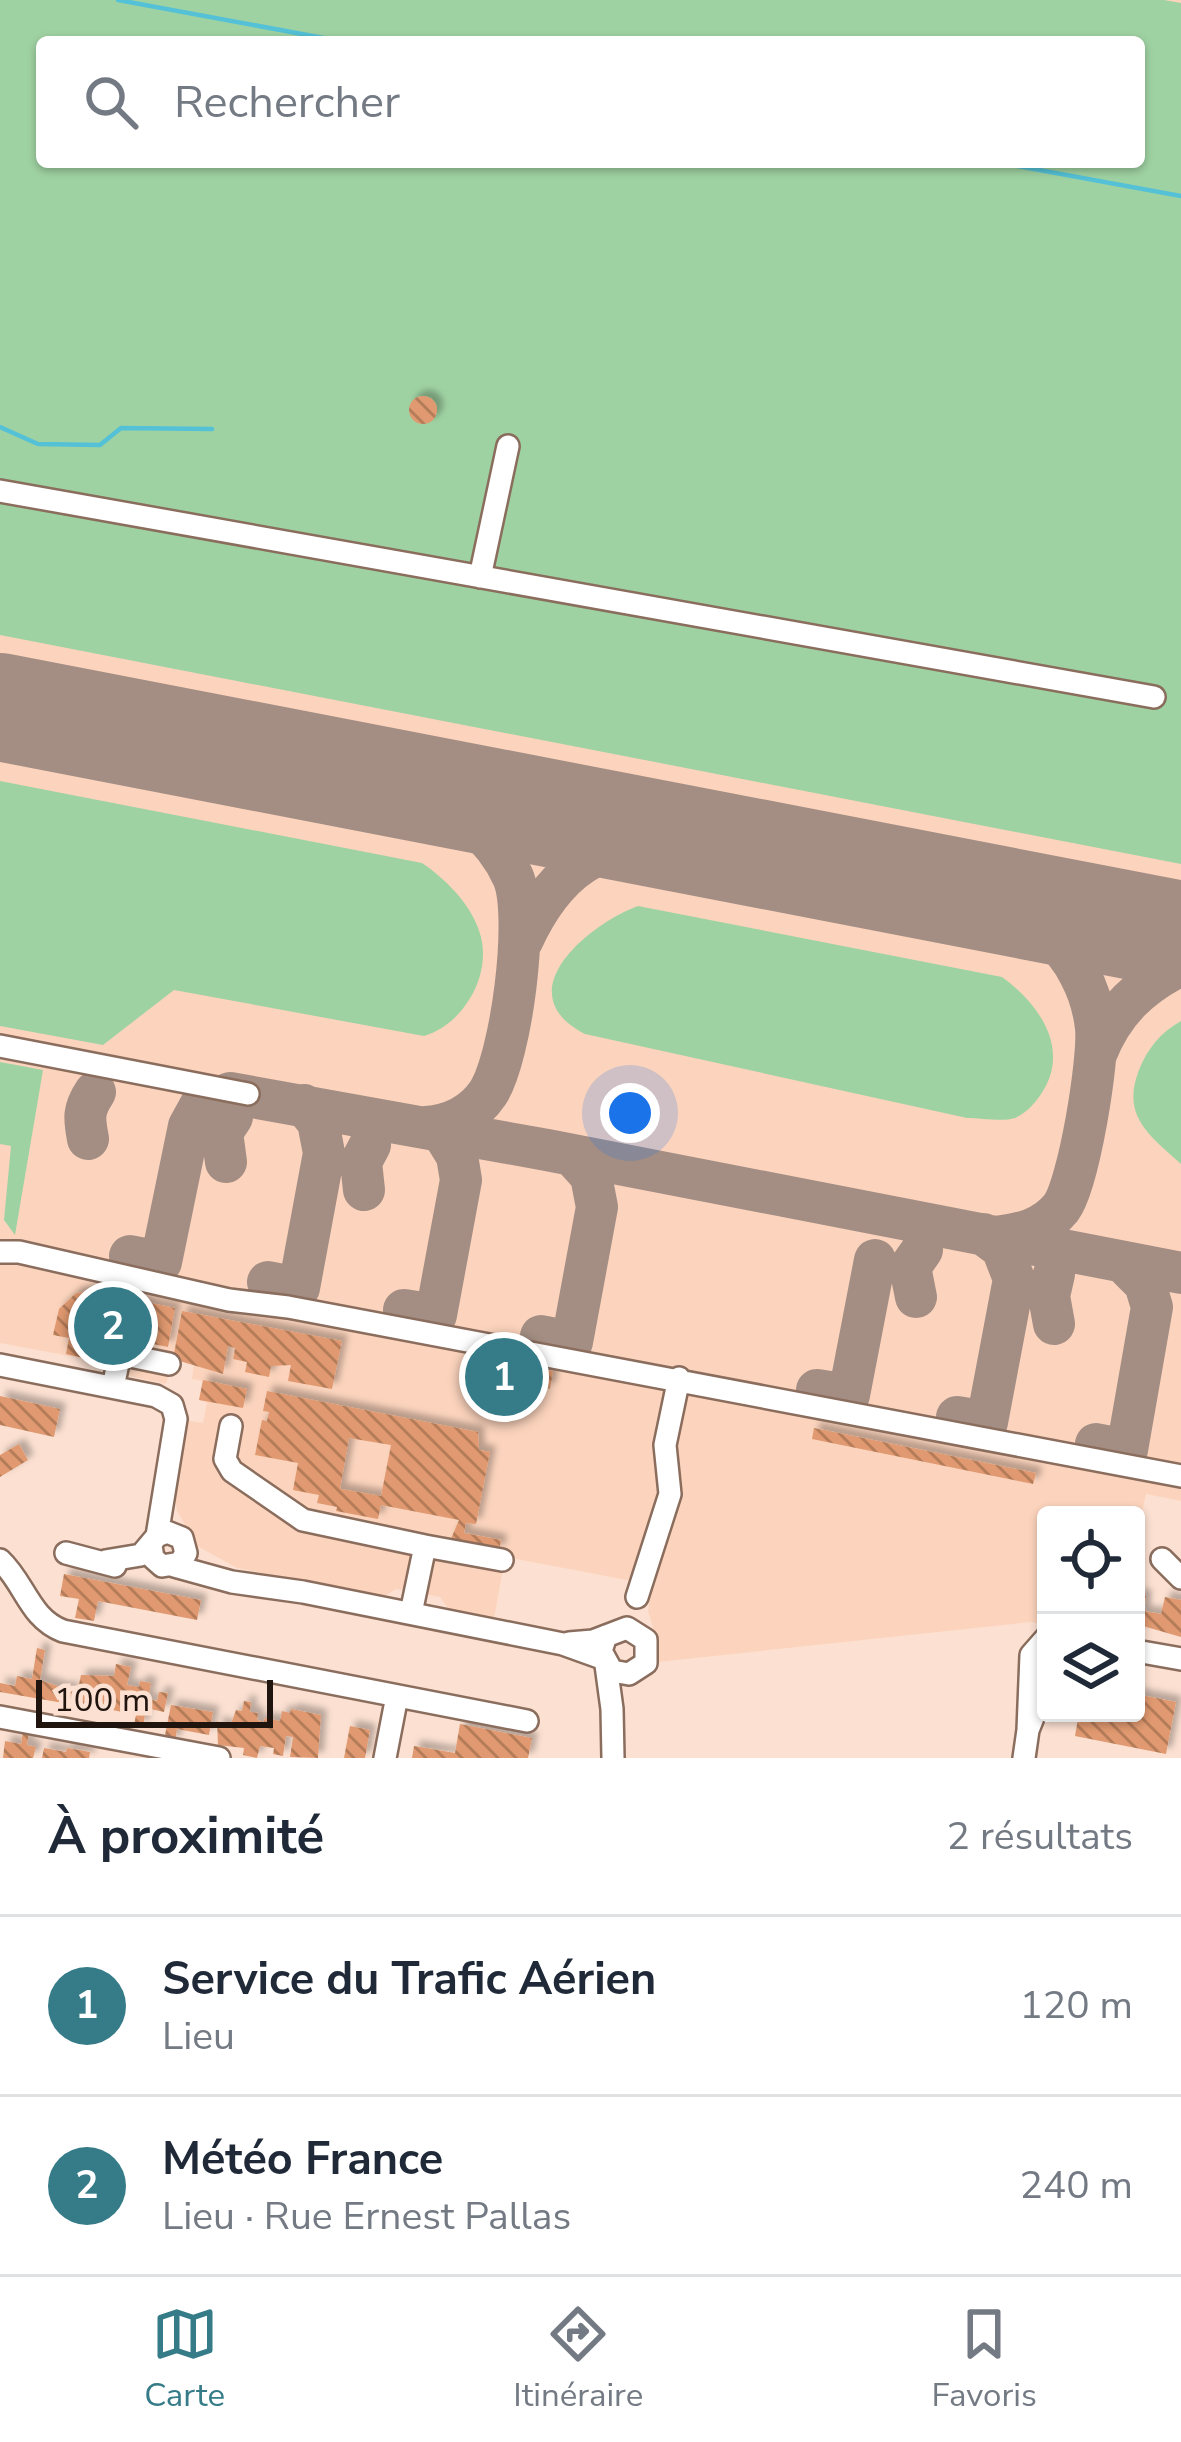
<!DOCTYPE html>
<html lang="fr">
<head>
<meta charset="utf-8">
<style>
  :root { --surface:#fff; --page:#f6f6f7; --text:#1f2937; --muted:#747a83; --line:#e0e1e3; --accent:#357b88 }
  body { margin:0; font-family:"Nunito Sans",sans-serif; background:var(--page); color:var(--text) }
  .controls { position:absolute; right:36px; bottom:36px; display:grid; overflow:hidden; border-radius:12px; box-shadow:0 3px 9px #0004 }
  .controls button { width:108px; height:108px; display:grid; place-items:center; padding:0; border:0; border-bottom:3px solid var(--line); background:var(--surface); color:var(--text); font:60px sans-serif }
  .scale { position:absolute; left:36px; bottom:30px; width:237px; box-sizing:border-box; padding-left:12px; border:6px solid #20140e; border-top:0; font-size:33px; line-height:42px; white-space:nowrap; color:#20140e; -webkit-text-stroke:9px #fce1d2; paint-order:stroke }
  .you { position:absolute; left:630px; top:1113px; width:42px; height:42px; margin:-30px; border:9px solid #fff; border-radius:50%; background:#1a73e8; box-shadow:0 0 0 18px #1a73e833 }
  .badge { display:grid; place-items:center; width:78px; height:78px; border-radius:50%; background:var(--accent); color:#fff; font-size:39px; font-weight:700 }
  .pin { position:absolute; translate:-50% -50%; border:6px solid #fff; box-shadow:0 3px 12px #0006 }
  .list { margin:0; padding:0; list-style:none }
  h2 { display:flex; justify-content:space-between; align-items:center; height:156px; margin:0; padding:0 48px; font-size:51px }
  h2 small { font-size:39px; font-weight:400; color:var(--muted) }
  .list li { display:grid; grid-template-columns:78px 1fr auto; gap:36px; align-items:center; box-sizing:border-box; height:180px; padding:0 48px; border-top:3px solid var(--line) }
  .list b { display:block; font-size:45px; white-space:nowrap }
  .list p { margin:0; font-size:39px; white-space:nowrap; color:var(--muted) }
  .list em { font-size:39px; font-style:normal; color:var(--muted) }
  .icon { flex:none; width:66px; height:66px; fill:none; stroke:currentColor; stroke-width:2; stroke-linecap:round; stroke-linejoin:round }
  .map { position:relative; flex:none; width:1181px; height:1758px; overflow:hidden }
  .search { position:absolute; background:var(--surface); box-shadow:0 3px 9px #0004; left:36px; right:36px; top:36px; height:132px; display:flex; align-items:center; gap:30px; box-sizing:border-box; padding:0 42px; border-radius:12px; color:var(--muted); font-size:45px }
  .sheet { height:516px; background:var(--surface) }
  nav { display:flex; justify-content:space-around; align-items:center; box-sizing:border-box; height:168px; border-top:3px solid var(--line); background:var(--surface); font-size:33px; color:var(--muted) }
  nav a { display:grid; justify-items:center; gap:6px }
  nav .on { color:var(--accent) }
  .map>svg:first-child { display:block }
  .built { fill:#fcd4bd; fill-rule:evenodd }
  .grass { fill:#9fd2a2; fill-rule:evenodd }
  .lines { fill:none; stroke-linecap:round; stroke-linejoin:round }
  .stream { stroke:#54c1d6; stroke-width:4.5 }
  .taxiway { stroke:#a48e84; stroke-width:42 }
  .runway { stroke:#a48e84; stroke-width:108 }
  .building { fill:url(#building-back-hatch); fill-rule:evenodd; filter:url(#shadow) }
  .minor-casing { stroke:#8a6d5d; stroke-width:26 }
  .minor { stroke:#fff; stroke-width:21 }
</style>
</head>
<body>
<div class="map">
<svg width="1181" height="1758" viewBox="0 0 1181 1758">
  <defs>
    <pattern id="building-back-hatch" width="6" height="6" patternUnits="userSpaceOnUse" patternTransform="scale(3)"><rect width="6" height="6" fill="#e0996f"/><path d="M-1 5l2 2M0 0l6 6M5-1l2 2" fill="none" stroke="#b57c5a"/></pattern>
    <filter id="shadow"><feDropShadow dx="6" dy="-6" stdDeviation="3" flood-color="#0004"/></filter>
  </defs>
  <rect width="100%" height="100%" fill="#fce1d2"/>
  <!-- built -->
  <path class="built" d="M0 0H1181V1501L1146 1494 1136 1540V1515H1046V1625L1031 1622 658 1662 659 1648 648 1611 650 1598 629 1592 632 1581 505 1557 494 1619 450 1611 440 1597 396 1589 382 1598 237 1568 197 1546 177 1511 174 1492 185 1420 203 1423 207 1402 199 1400 203 1381 192 1379 194 1363 173 1359 166 1384 129 1376 122 1366 0 1343ZM42 42H1139V162H42Z"/>
  <!-- grass -->
  <path class="grass" d="M0 0H1164L1181 3V864L0 635ZM42 42H1139V162H42Z
    M0 781 422 863C447 880 473 906 481 937 491 978 462 1025 424 1036L174 990 103 1045 0 1026Z
    M638 906 1002 977C1038 1003 1070 1047 1043 1091 1037 1101 1027 1113 1015 1118 1003 1122 981 1118 967 1118L585 1034C505 993 589 924 638 906Z
    M1181 1021V1164C1149 1135 1121 1116 1139 1070 1147 1049 1161 1032 1181 1021Z
    M0 1062 43 1070 15 1235 4 1220 11 1146 0 1144Z"/>
  <g class="lines">
    <!-- stream -->
    <path class="stream" d="M118 0 345 42
      M996 162 1181 196
      M0 427 38 444 100 445 121 428 212 429"/>
    <!-- taxiway -->
    <path class="taxiway" d="M404 784C450 802 492 830 513 877 530 916 511 1058 488 1093 473 1115 452 1125 426 1127
      M522 941C555 869 597 841 677 839
      M1096 1054C1113 1011 1140 985 1181 965
      M88 1139C84 1118 83 1110 95 1092
      M226 1162 222 1132 232 1117
      M364 1190 361 1162 370 1145
      M996 1237C1021 1234 1044 1229 1061 1208 1079 1184 1099 1059 1096 1028 1094 1010 1088 990 1080 975 1063 940 1033 920 1001 900
      M130 1256 161 1262 189 1126 200 1106 230 1093 547 1150 1181 1273
      M268 1282 299 1288 324 1153 318 1122 304 1105
      M916 1297 910 1267 922 1250
      M404 1310 436 1315 461 1180 457 1156 441 1130
      M1054 1324 1049 1296 1054 1274
      M541 1336 572 1342 597 1207 591 1176 573 1156
      M817 1390 849 1395 875 1260
      M957 1417 987 1422 1014 1279 1002 1248 983 1234
      M1096 1444 1127 1450 1152 1307 1145 1284 1124 1263"/>
    <!-- runway -->
    <path class="runway" d="M0 707 1181 935"/>
  </g>
  <!-- building -->
  <path class="building" d="M409 410a14 14 0 1 1 28 0a14 14 0 1 1-28 0Z
    M92 1291 175 1308 168 1347 103 1334 101 1345 92 1338 88 1359 66 1354 69 1338 53 1335 59 1309 76 1293Z
    M182 1311 342 1341 332 1389 288 1381 291 1365 271 1366 269 1377 245 1372 247 1362 233 1359 235 1348 228 1346 223 1374 173 1359Z
    M483 1361 553 1371 550 1389 527 1385 523 1408 476 1401Z
    M203 1380 247 1389 243 1408 199 1400Z
    M267 1391 478 1432 479 1450 490 1452 476 1524 466 1523 464 1533 501 1540 499 1551 450 1541 459 1520 381 1505 378 1519 336 1511 337 1507 317 1503 319 1495 293 1490 298 1463 255 1455 262 1420 267 1421 269 1412 263 1411ZM349 1438 391 1445 381 1496 340 1489Z
    M0 1396 60 1409 54 1437 0 1425Z
    M814 1428 1036 1473 1033 1484 812 1439Z
    M19 1444 28 1460 0 1477V1455Z
    M64 1574 201 1600 197 1620 98 1601 94 1621 75 1618 79 1599 60 1596Z
    M1136 1594 1146 1596 1144 1611 1161 1614 1165 1597 1181 1600V1637L1143 1626 1141 1632 1136 1631Z
    M37 1648 45 1650 40 1680 63 1688 73 1687 69 1704 0 1692V1683L15 1686 17 1676 32 1679Z
    M116 1664 131 1667 127 1685 139 1687 140 1681 151 1683 148 1699 157 1701 159 1692 168 1693 164 1712 146 1708 143 1727 134 1725 136 1715 75 1702 81 1675 114 1676Z
    M1136 1694 1176 1702 1166 1754 1075 1736 1079 1713H1136Z
    M244 1701 251 1702 250 1712 258 1713 257 1720 264 1722 265 1718 280 1721 282 1711 290 1713 291 1709 321 1715 318 1758 290 1757 293 1737 286 1736 283 1756 273 1754 274 1748 260 1746 257 1758 243 1755 244 1748 218 1745 217 1721 230 1727 236 1710 242 1711Z
    M171 1705 213 1712 209 1735 177 1729 175 1742 164 1740Z
    M460 1724 532 1738 528 1758H412L414 1746 455 1753Z
    M350 1726 370 1730 365 1758H344Z
    M23 1731 29 1733 27 1745 36 1747 33 1758H3L5 1741 21 1744Z
    M44 1748 66 1752 67 1748 90 1752 89 1758H42Z"/>
  <g class="lines">
    <defs>
      <path id="minor" d="M0 491 1154 697
        M480 577 508 446
        M0 1046 248 1094
        M0 1252H19L229 1300 288 1307 1181 1476
        M0 1365 156 1396 172 1405 176 1419 157 1536
        M113 1387 120 1354 169 1364
        M231 1426 225 1459 232 1471 303 1520 425 1546 411 1613
        M425 1546 502 1560
        M66 1553 115 1566
        M1162 1559 1181 1578
        M0 1560C25 1583 29 1618 63 1631L527 1721
        M105 1561 141 1555 157 1536 167 1532 182 1538 186 1553 180 1563 162 1566 153 1558 151 1546
        M174 1566 232 1582 303 1592 563 1644 602 1658
        M637 1597 670 1494 665 1445 679 1378
        M1046 1638 1031 1655 1028 1730 1046 1685
        M569 1643 593 1641 627 1628 646 1640V1663L629 1674 612 1671 601 1651 606 1636
        M1136 1651 1181 1659
        M606 1665 612 1709 613 1758
        M0 1717 219 1758
        M385 1758 397 1696
        M1024 1758 1028 1730"/>
    </defs>
    <!-- minor casing -->
    <use href="#minor" class="minor-casing"/>
    <!-- minor -->
    <use href="#minor" class="minor"/>
  </g>
</svg>
<div class="controls">
<button><svg class="icon" aria-label="locate" viewBox="0 0 24 24"><circle cx="12" cy="12" r="6"/><path d="M12 2v4M12 18v4M2 12h4M18 12h4"/></svg></button>
<button><svg class="icon" aria-label="layers" viewBox="0 0 24 24"><path d="M12 4l9 5-9 5-9-5zM3 14l9 5 9-5"/></svg></button>
</div>
<div class="scale">100 m</div>
<div class="you"></div>
<div class="pin badge" style="left:504px;top:1377px">1</div>
<div class="pin badge" style="left:113px;top:1326px">2</div>
<div class="search"><svg class="icon" aria-label="search" viewBox="0 0 24 24"><circle cx="10" cy="10" r="6"/><path d="M15 15l6 6"/></svg>Rechercher</div>
</div>
<section class="sheet">
<h2>À proximité<small>2 résultats</small></h2>
<ul class="list">
<li><span class="badge">1</span><div><b>Service du Trafic Aérien</b><p>Lieu</p></div><em>120 m</em></li>
<li><span class="badge">2</span><div><b>Météo France</b><p>Lieu · Rue Ernest Pallas</p></div><em>240 m</em></li>
</ul>
</section>
<nav>
<a class="on"><svg class="icon" aria-label="map" viewBox="0 0 24 24"><path d="M3 6l6-2 6 2 6-2v14l-6 2-6-2-6 2zM9 4v14M15 6v14"/></svg>Carte</a>
<a><svg class="icon" aria-label="directions" viewBox="0 0 24 24"><path d="M12 3l9 9-9 9-9-9zM9 14v-3h6M13 9l2 2-2 2"/></svg>Itinéraire</a>
<a><svg class="icon" aria-label="saved" viewBox="0 0 24 24"><path d="M7 4h10v16l-5-4-5 4z"/></svg>Favoris</a>
</nav>
</body>
</html>
